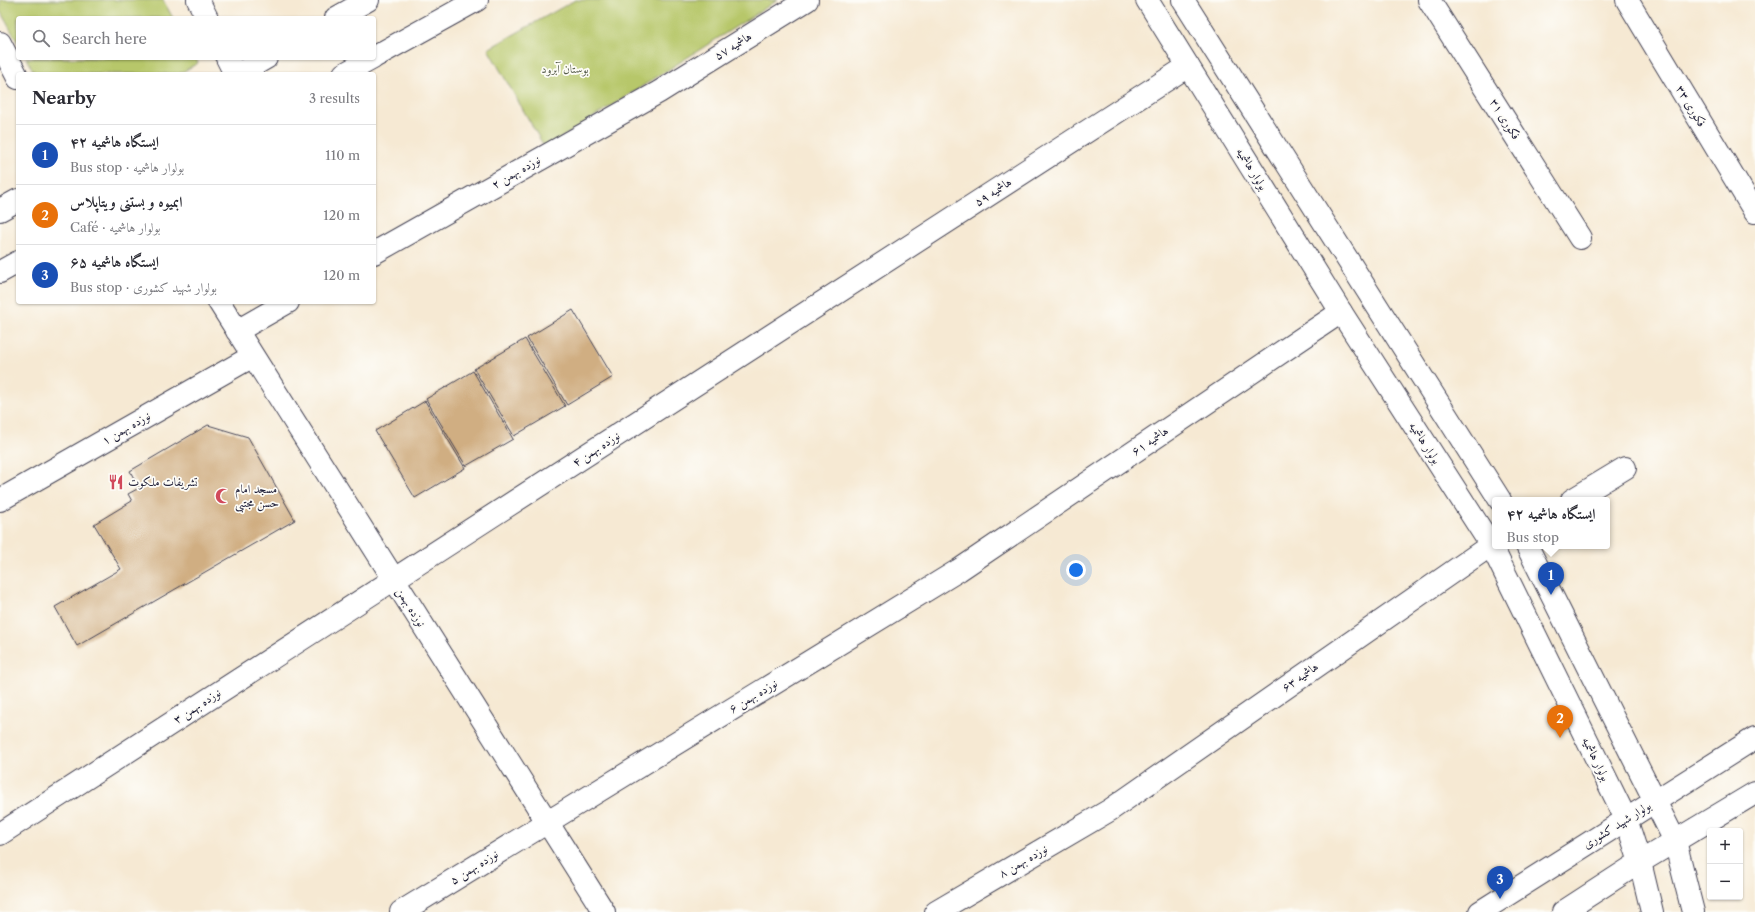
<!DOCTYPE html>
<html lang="en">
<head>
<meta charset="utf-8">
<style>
  :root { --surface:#fff; --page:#f7f7f7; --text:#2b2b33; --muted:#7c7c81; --line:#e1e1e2; --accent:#d1495b }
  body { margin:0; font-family:"Libre Caslon Text",Amiri,serif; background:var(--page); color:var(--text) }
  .controls { position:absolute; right:12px; bottom:12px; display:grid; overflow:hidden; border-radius:4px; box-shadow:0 1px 3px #0004 }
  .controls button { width:36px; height:36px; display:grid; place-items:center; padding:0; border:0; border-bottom:1px solid var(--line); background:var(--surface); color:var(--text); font:20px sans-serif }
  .you { position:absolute; left:1076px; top:570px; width:14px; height:14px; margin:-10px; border:3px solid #fff; border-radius:50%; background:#1a73e8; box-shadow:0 0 0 6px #1a73e833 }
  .badge { display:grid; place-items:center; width:26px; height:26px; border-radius:50%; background:var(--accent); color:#fff; font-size:13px; font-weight:700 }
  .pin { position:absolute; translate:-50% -33px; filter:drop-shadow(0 1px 2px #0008) }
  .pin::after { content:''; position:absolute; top:21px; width:14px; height:12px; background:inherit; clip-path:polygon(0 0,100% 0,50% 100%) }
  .popup { position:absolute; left:1492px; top:497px; width:118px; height:52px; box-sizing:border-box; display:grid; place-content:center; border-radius:4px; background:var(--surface); filter:drop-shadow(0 1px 3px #0005); font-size:13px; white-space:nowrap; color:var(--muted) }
  .popup b { font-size:15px; color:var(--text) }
  .popup::after { content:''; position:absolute; left:50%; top:100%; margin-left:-8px; border:8px solid transparent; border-top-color:var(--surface) }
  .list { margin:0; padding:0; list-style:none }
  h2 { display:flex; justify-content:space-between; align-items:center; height:52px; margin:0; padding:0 16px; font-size:17px }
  h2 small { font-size:13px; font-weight:400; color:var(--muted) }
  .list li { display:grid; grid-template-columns:26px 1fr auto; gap:12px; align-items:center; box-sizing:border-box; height:60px; padding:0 16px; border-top:1px solid var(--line) }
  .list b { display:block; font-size:15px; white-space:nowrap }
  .list p { margin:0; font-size:13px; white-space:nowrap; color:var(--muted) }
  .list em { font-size:13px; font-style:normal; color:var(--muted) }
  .icon { flex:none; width:22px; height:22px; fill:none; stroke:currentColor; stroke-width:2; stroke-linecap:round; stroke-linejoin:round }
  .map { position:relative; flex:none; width:1755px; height:912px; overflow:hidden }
  .search { position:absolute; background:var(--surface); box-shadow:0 1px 3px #0004; left:16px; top:16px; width:360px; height:44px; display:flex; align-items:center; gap:10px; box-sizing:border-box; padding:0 14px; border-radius:4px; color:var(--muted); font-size:15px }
  .panel { position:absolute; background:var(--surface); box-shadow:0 1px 3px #0004; left:16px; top:72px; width:360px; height:232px; border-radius:4px }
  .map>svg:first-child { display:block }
  .green { fill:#b7c76a; stroke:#6c7452 }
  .building { fill:#d0ae82 }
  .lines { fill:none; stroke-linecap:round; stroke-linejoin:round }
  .minor-casing { stroke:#424052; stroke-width:24 }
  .tertiary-casing { stroke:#424052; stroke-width:24 }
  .secondary-casing { stroke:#424052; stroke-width:24 }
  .minor { stroke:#fff; stroke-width:22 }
  .tertiary { stroke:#fff; stroke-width:22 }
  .secondary { stroke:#fff; stroke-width:22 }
  .labels { text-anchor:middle; stroke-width:3.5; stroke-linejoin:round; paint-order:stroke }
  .street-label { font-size:12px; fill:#22223b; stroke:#fdfcf7 }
  .park-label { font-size:12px; fill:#565c4b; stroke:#fdfcf7 }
  .poi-label { font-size:12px; fill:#22223b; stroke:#fdfcf7; text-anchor:start }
</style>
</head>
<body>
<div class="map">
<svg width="1755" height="912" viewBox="0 0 1755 912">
  <rect width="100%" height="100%" fill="#fdfcf7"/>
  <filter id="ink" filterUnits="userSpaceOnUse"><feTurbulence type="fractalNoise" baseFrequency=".025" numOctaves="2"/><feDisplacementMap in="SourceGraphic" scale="8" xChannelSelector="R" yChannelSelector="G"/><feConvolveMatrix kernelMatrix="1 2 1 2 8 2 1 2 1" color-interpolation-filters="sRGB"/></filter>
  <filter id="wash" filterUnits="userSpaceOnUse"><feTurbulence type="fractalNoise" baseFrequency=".012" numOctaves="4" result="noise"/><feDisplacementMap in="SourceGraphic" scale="16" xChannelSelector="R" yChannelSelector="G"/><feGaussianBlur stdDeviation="0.9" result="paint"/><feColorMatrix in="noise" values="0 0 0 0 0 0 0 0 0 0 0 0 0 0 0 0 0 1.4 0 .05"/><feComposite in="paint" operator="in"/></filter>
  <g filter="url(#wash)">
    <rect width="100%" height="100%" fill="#f6e9d3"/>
    <!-- green -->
    <path class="green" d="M0 0H163L173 18H18V43L0 11Z
      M575 0H778L545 148 488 49Z
      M26 58H196L198 63 179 74H35Z"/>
    <g id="blocks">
      <!-- building -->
      <path class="building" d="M573 310 613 377 567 405 527 338Z
        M525 339 565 406 514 436 474 369Z
        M473 371 513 439 466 466 426 399Z
        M425 401 465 468 415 498 375 431Z
        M208 425 248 437 295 520 77 646 55 607 121 569 94 524 132 501 128 494 139 488 130 471Z"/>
    </g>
  </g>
  <g filter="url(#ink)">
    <use href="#blocks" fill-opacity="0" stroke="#424052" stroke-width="1"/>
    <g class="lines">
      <defs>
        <path id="minor" d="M198 0 207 18
          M1429 0 1580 238
          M1627 0 1755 212
          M0 43 18 78
          M227 58 235 74
          M374 253 659 92 807 0
          M219 302 604 912
          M237 331 288 302
          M0 500 253 356
          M1572 500 1625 468
          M0 834 1188 66
          M401 912 959 570 1341 312
          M936 912 1110 810 1491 545"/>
        <path id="tertiary" d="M1480 912 1755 738
          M1563 912 1640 862 1755 793"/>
        <path id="secondary" d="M1147 0 1341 312 1491 545 1626 819 1640 862 1652 912
          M1183 0 1500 500
          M336 18 368 0
          M374 57 477 0
          M238 74 266 58
          M344 74 373 58
          M0 210 18 200
          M0 272 18 262
          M1527 546 1675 841 1693 912"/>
      </defs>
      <!-- minor casing -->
      <use href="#minor" class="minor-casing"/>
      <!-- tertiary casing -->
      <use href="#tertiary" class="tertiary-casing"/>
      <!-- secondary casing -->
      <use href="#secondary" class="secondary-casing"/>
      <!-- minor -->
      <use href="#minor" class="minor"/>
      <!-- tertiary -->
      <use href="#tertiary" class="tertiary"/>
      <!-- secondary -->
      <use href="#secondary" class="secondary"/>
    </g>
  </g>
  <!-- icons -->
  <defs>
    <symbol id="restaurant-bare" viewBox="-9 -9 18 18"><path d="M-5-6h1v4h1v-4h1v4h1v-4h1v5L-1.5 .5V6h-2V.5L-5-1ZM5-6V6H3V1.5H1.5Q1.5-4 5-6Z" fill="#d1495b" stroke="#fdfcf7" stroke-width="2.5" paint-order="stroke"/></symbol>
    <symbol id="mosque-bare" viewBox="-9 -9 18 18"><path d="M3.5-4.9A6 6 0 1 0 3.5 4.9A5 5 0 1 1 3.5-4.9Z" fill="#d1495b" stroke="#fdfcf7" stroke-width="2.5" paint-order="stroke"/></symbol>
  </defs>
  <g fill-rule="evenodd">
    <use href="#restaurant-bare" x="105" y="471" width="22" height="22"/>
    <use href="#mosque-bare" x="212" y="485" width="22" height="22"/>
  </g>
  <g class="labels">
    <!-- street labels -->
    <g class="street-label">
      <text transform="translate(733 46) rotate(-32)" y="4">هاشمیه ۵۷</text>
      <text transform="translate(1691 106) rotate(59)" y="4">فکوری ۳۳</text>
      <text transform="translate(1505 119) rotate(58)" y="4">فکوری ۳۱</text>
      <text transform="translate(1252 169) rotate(58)" y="4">بولوار هاشمیه</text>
      <text transform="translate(516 172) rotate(-30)" y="4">نوزده بهمن ۲</text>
      <text transform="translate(993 192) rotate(-33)" y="4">هاشمیه ۵۹</text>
      <text transform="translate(126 428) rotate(-30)" y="4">نوزده بهمن ۱</text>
      <text transform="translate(1150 441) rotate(-34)" y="4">هاشمیه ۶۱</text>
      <text transform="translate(1425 443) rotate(57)" y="4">بولوار هاشمیه</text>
      <text transform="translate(596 449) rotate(-33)" y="4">نوزده بهمن ۴</text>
      <text transform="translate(411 607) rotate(58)" y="4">نوزده بهمن</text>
      <text transform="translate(1300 677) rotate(-35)" y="4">هاشمیه ۶۳</text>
      <text transform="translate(753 696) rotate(-31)" y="4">نوزده بهمن ۶</text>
      <text transform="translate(197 706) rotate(-33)" y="4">نوزده بهمن ۳</text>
      <text transform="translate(1596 759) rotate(64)" y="4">بولوار هاشمیه</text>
      <text transform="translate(1617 825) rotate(-32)" y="4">بولوار شهید کشوری</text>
      <text transform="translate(1023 861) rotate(-30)" y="4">نوزده بهمن ۸</text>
      <text transform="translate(474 867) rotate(-32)" y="4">نوزده بهمن ۵</text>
    </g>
    <!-- park labels -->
    <g class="park-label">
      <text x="565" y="73">بوستان آبرود</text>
    </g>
    <!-- poi labels -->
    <g class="poi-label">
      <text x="128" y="486">تشریفات ملکوت</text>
      <text x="235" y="493">مسجد امام<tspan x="235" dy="14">حسن مجتبی</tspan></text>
    </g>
  </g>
</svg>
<div class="controls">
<button>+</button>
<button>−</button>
</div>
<div class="you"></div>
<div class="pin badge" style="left:1551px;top:595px;background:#1a4fb4">1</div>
<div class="popup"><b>ایستگاه هاشمیه ۴۲</b>Bus stop</div>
<div class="pin badge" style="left:1560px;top:738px;background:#e8710a">2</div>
<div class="pin badge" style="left:1500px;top:899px;background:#1a4fb4">3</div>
<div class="search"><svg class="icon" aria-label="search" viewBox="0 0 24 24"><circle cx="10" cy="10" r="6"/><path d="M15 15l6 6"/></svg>Search here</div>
<section class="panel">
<h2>Nearby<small>3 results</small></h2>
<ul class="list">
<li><span class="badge" style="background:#1a4fb4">1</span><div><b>ایستگاه هاشمیه ۴۲</b><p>Bus stop · بولوار هاشمیه</p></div><em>110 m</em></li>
<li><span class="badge" style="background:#e8710a">2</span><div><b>ابمیوه و بستنی ویتاپلاس</b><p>Café · بولوار هاشمیه</p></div><em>120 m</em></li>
<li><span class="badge" style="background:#1a4fb4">3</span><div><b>ایستگاه هاشمیه ۶۵</b><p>Bus stop · بولوار شهید کشوری</p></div><em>120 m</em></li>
</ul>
</section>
</div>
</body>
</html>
